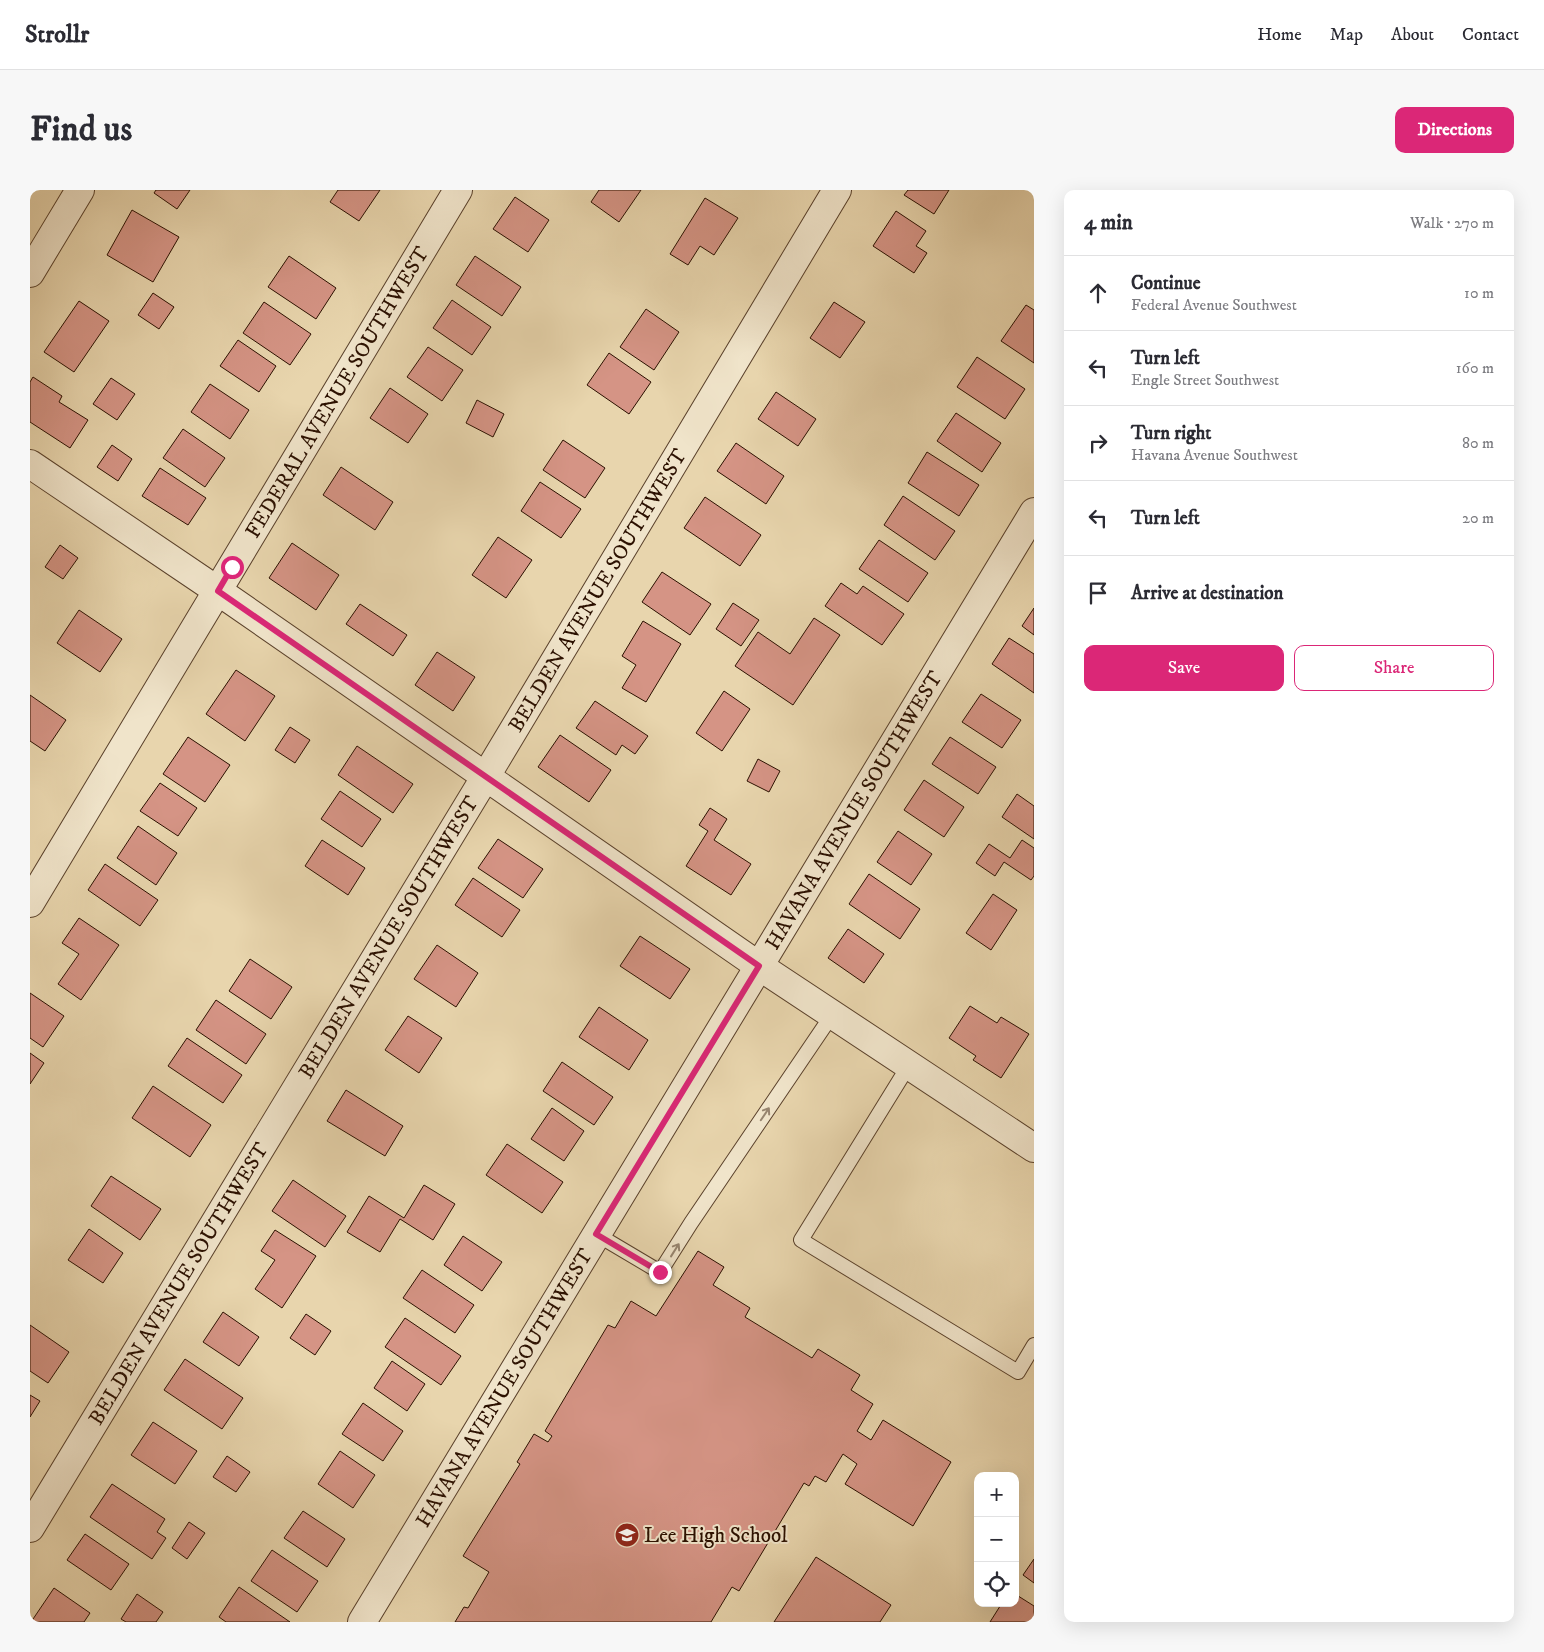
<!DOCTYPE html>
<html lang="en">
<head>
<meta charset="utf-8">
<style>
  :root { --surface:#fff; --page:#f7f7f7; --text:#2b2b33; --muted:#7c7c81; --line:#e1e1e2; --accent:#db2777 }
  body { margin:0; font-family:"IM FELL DW Pica",serif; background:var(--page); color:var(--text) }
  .controls { position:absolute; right:15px; bottom:15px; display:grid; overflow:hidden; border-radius:10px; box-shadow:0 5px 20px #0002 }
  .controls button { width:45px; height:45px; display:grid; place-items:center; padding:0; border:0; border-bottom:1px solid var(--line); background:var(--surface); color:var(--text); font:25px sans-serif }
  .stop { position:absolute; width:15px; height:15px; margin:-11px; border:4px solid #db2777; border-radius:50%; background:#fff }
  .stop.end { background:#db2777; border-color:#fff; box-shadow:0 1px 5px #0008 }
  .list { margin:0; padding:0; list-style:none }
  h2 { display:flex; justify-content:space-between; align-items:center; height:65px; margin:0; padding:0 20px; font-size:21px }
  h2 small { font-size:16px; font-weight:400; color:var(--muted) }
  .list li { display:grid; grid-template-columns:32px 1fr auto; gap:15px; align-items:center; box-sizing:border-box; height:75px; padding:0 20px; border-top:1px solid var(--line) }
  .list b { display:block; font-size:19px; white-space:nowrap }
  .list p { margin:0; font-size:16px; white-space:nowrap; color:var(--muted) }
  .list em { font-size:16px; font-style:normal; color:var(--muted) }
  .actions { display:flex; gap:10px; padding:15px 20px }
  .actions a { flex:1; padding:11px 0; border:1px solid var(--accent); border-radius:10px; text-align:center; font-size:18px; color:var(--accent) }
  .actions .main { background:var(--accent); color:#fff }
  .icon { flex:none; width:28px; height:28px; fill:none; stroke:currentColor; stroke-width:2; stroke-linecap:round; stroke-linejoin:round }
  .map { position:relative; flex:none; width:1004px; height:1432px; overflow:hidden; border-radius:10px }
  header { display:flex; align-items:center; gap:30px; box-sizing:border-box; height:70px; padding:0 25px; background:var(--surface); border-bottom:1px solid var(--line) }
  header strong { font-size:24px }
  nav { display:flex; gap:28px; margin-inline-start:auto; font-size:18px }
  .intro { display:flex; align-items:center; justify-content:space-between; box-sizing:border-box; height:120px; padding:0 30px }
  h1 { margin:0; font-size:35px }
  .button { padding:12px 22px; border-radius:10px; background:var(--accent); color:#fff; font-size:18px; font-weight:700 }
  main { display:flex; gap:30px; padding:0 30px }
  aside { flex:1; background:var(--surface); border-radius:10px; box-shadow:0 5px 20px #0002 }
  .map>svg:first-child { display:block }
  .building { fill:#d59485; stroke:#2b1000 }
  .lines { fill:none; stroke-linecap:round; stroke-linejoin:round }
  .service-casing { stroke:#5a412b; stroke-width:16 }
  .minor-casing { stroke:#5a412b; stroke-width:30 }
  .service { stroke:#f0e4ca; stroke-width:14 }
  .minor { stroke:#f0e4ca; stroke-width:28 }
  .oneway { stroke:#97856f }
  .route { stroke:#db2777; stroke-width:6 }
  .labels { text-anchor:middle; stroke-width:4; stroke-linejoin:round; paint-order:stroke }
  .street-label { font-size:21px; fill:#2b1000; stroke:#f0e4ca }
  .poi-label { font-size:21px; fill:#2b1000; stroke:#f0e4ca; text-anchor:start }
</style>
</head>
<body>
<header>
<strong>Strollr</strong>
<nav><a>Home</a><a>Map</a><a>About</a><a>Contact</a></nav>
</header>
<div class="intro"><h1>Find us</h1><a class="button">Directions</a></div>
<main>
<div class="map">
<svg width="1004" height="1432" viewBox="0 0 1004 1432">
  <rect width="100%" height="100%" fill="#e8d5ad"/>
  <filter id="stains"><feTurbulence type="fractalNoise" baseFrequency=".004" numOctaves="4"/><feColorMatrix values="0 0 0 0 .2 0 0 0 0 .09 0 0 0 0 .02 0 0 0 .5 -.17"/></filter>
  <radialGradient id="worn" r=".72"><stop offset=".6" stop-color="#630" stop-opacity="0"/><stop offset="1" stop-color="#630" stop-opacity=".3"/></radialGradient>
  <!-- building -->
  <path class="building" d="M126 0H160L147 19 124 3Z
    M308 0H350L329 31 300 12Z
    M569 0H611L589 32 561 12Z
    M878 0H919L904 24 874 5Z
    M485 7 519 30 498 62 463 39Z
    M675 8 708 28 684 65 670 56 658 75 640 64Z
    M102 20 149 47 123 92 77 65Z
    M866 21 896 41 886 56 897 63 884 83 843 56Z
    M259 66 306 98 286 129 238 97Z
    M445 66 491 97 472 126 426 95Z
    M123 103 144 117 129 139 108 125Z
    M422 110 461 137 442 165 403 138Z
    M49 111 79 131 44 182 14 162Z
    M234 112 281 144 260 175 213 143Z
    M804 112 835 132 810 168 780 148Z
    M996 115 1004 120V173L971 151Z
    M616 119 649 142 624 180 590 157Z
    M208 150 246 176 229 202 190 176Z
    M398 157 433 180 412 211 377 187Z
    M579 163 621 192 599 224 557 195Z
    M947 167 995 199 975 229 927 197Z
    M3 187 32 206 29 212 58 230 40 258 0 232V192Z
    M81 188 105 204 87 230 63 214Z
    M180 194 219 220 200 249 161 222Z
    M360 198 398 224 378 253 340 228Z
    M746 202 786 229 768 256 728 229Z
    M447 210 474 224 463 247 436 233Z
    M926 223 971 253 952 282 907 251Z
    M153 239 195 268 175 297 133 268Z
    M533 250 575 278 555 308 513 280Z
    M706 253 754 286 736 314 687 281Z
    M82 255 102 269 88 291 67 277Z
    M897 262 949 295 929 326 878 293Z
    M311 277 363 312 345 340 293 305Z
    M130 278 176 308 158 335 112 306Z
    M510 292 551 319 531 348 491 321Z
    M873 306 925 341 905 370 854 335Z
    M675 307 731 345 710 376 654 338Z
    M468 347 502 370 476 408 442 385Z
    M849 350 898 383 878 412 829 379Z
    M262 353 309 385 286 420 239 388Z
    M30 355 48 368 33 389 15 377Z
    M632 382 681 414 660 445 612 412Z
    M811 393 827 404 833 396 874 424 852 455 795 416Z
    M703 413 729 430 711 456 686 439Z
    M330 414 377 445 363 466 316 434Z
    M1004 418V445L992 436Z
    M49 420 92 449 70 482 27 453Z
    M784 428 810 445 763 515 705 476 728 442 760 464Z
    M613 431 651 454 616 512 592 498 606 475 592 466Z
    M979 448 1004 464V503L962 474Z
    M407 462 445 487 423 521 385 495Z
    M206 480 245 506 215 551 176 524Z
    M694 501 720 519 692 561 666 543Z
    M951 504 991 530 972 558 932 532Z
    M0 505 36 530 15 561 0 551Z
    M565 511 618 546 605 564 592 555 586 565 546 538Z
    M260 537 280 550 265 573 245 560Z
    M530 545 581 580 559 612 508 577Z
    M158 547 200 575 175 612 133 584Z
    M920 547 966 577 948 604 902 574Z
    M327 556 383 594 363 623 308 585Z
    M728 569 750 581 739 602 717 591Z
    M894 590 934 617 914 647 874 620Z
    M130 593 167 618 148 646 110 621Z
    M310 601 351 629 332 657 291 629Z
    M987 604 1004 616V649L972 627Z
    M680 618 697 629 684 650 721 674 701 705 656 676 678 641 669 635Z
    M108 636 147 663 126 695 87 668Z
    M868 641 902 664 881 695 847 672Z
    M468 649 513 679 493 708 448 678Z
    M292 650 335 678 318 705 275 676Z
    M992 650 1004 658V686L1001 690 974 672 965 686 946 673 959 654 980 668Z
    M75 674 128 710 110 736 58 700Z
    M839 684 890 719 870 749 819 714Z
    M443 688 490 720 472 747 425 715Z
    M963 704 987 720 961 760 936 743Z
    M49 728 89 755 51 810 28 794 49 764 32 753Z
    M818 739 854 764 834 793 798 768Z
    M610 746 660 779 640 809 590 776Z
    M407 755 448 783 426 817 384 789Z
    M220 769 262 797 241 829 199 801Z
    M0 803 34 826 13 857 0 848Z
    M186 810 236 844 216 874 166 840Z
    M940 816 967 833 971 827 999 844 971 888 943 870 946 866 919 848Z
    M569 817 618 850 599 880 549 847Z
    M378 826 412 848 389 883 355 860Z
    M157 848 212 885 193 913 138 876Z
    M0 863 14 873 0 894Z
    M532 872 583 907 564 935 513 901Z
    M123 896 181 935 160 967 102 928Z
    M316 900 373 936 355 966 297 931Z
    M522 918 554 941 534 971 501 949Z
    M477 954 533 992 512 1023 456 985Z
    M81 986 131 1019 110 1050 61 1016Z
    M263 990 316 1026 295 1057 242 1021Z
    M394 995 425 1014 403 1050 370 1029 350 1062 317 1042 339 1006 374 1028Z
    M59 1039 93 1063 73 1093 38 1070Z
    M245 1040 286 1066 252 1118 225 1099 245 1070 231 1061Z
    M433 1046 472 1072 452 1101 414 1075Z
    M668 1061 694 1077 683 1095 720 1118 715 1127 782 1168 788 1159 830 1185 821 1200 843 1214 827 1241 841 1250 853 1230 921 1272 883 1336 815 1294 827 1274 813 1264 796 1292 785 1286 779 1296 774 1293 709 1401 702 1397 681 1432H425L434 1417 438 1418 459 1382 433 1366 490 1274 487 1272 504 1244 518 1252 522 1246 515 1241 578 1135 585 1138 601 1111 626 1126Z
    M392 1080 444 1115 425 1143 373 1108Z
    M193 1122 229 1147 209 1176 173 1152Z
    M276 1124 301 1141 285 1165 260 1148Z
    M375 1128 431 1166 411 1195 355 1157Z
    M0 1135 39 1162 18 1193 0 1181Z
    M155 1169 213 1208 192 1239 134 1200Z
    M362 1171 395 1194 377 1221 344 1198Z
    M0 1205 10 1211 0 1227Z
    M333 1213 373 1241 353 1271 312 1244Z
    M123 1232 167 1261 145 1294 101 1265Z
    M310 1261 345 1285 323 1318 288 1294Z
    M197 1266 220 1282 206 1302 183 1287Z
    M82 1294 135 1329 127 1342 136 1348 122 1369 60 1327Z
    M273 1321 315 1349 297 1377 254 1348Z
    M159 1332 175 1343 157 1369 142 1358Z
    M55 1344 99 1374 81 1400 37 1370Z
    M242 1360 288 1391 267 1422 221 1391Z
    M786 1367 861 1415 850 1432H744Z
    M1004 1369V1393L993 1385Z
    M209 1397 260 1432H196L189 1427Z
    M24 1398 60 1423 54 1432H1Z
    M107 1404 133 1422 126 1432H96L91 1429Z
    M985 1404 1004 1416V1432H960L972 1413H985Z"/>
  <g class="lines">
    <defs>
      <path id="service" d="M879 875 771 1050 988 1182 1004 1155
        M566 1044 630 1082 661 1033 802 825"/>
      <g id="minor">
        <path d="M0 83 50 0"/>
        <path d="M0 274 188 401 729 776 1004 958"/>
        <path id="s1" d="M0 713 428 0"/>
        <path id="s2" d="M0 1338 456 586 807 0"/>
        <path id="s3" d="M332 1432 1004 322"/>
      </g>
    </defs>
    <!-- service casing -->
    <use href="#service" class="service-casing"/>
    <!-- minor casing -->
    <use href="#minor" class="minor-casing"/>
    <!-- service -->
    <use href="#service" class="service"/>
    <!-- minor -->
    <use href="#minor" class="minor"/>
  </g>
  <!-- one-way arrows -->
  <defs><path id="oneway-shaft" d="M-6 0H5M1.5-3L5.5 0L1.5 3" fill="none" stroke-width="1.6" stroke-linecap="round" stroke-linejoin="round" transform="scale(1.25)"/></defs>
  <g class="oneway">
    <use href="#oneway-shaft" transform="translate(735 924) rotate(-56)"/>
    <use href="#oneway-shaft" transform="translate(645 1060) rotate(-58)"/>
  </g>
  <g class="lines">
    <!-- route -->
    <path class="route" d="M202 377 188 401 729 776 566 1044 630 1082"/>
  </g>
  <!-- icons -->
  <defs>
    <symbol id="school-disc" viewBox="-11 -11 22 22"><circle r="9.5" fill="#8f2418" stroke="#f0e4ca"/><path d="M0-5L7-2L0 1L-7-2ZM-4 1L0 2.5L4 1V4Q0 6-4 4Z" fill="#fff"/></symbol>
  </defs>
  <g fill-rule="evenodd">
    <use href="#school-disc" x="583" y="1331" width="28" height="28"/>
  </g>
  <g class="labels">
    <!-- street labels -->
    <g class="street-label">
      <text dy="7" stroke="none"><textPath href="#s1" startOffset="596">FEDERAL AVENUE SOUTHWEST</textPath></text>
      <text dy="7" stroke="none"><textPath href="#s2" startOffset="1096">BELDEN AVENUE SOUTHWEST</textPath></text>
      <text dy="7" stroke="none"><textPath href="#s3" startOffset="949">HAVANA AVENUE SOUTHWEST</textPath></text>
      <text dy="7" stroke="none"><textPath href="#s2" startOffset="691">BELDEN AVENUE SOUTHWEST</textPath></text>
      <text dy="7" stroke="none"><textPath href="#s2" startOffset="286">BELDEN AVENUE SOUTHWEST</textPath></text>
      <text dy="7" stroke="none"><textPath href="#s3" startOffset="274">HAVANA AVENUE SOUTHWEST</textPath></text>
    </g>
    <!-- poi labels -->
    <g class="poi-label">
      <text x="614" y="1352">Lee High School</text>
    </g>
  </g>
  <rect width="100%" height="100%" filter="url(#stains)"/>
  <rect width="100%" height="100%" fill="url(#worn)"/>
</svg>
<div class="controls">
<button>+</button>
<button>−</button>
<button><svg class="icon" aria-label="locate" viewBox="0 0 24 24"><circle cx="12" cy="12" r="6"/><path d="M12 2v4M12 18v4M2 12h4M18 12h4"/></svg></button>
</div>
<div class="stop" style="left:202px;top:377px"></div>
<div class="stop end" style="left:630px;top:1082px"></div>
</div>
<aside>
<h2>4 min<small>Walk · 270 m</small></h2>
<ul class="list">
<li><svg class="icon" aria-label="ahead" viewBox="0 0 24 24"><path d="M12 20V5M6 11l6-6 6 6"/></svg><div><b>Continue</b><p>Federal Avenue Southwest</p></div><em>10 m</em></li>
<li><svg class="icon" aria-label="left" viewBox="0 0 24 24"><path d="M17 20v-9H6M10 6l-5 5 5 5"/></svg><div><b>Turn left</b><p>Engle Street Southwest</p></div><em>160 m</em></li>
<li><svg class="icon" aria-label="right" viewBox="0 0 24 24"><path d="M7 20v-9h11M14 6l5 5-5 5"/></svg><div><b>Turn right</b><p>Havana Avenue Southwest</p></div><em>80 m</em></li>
<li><svg class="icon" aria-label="left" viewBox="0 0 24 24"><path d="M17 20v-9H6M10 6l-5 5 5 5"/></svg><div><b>Turn left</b></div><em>20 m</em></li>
<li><svg class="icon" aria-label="arrive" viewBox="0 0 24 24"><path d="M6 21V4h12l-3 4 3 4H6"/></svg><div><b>Arrive at destination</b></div></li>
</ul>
<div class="actions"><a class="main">Save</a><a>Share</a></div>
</aside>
</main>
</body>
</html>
